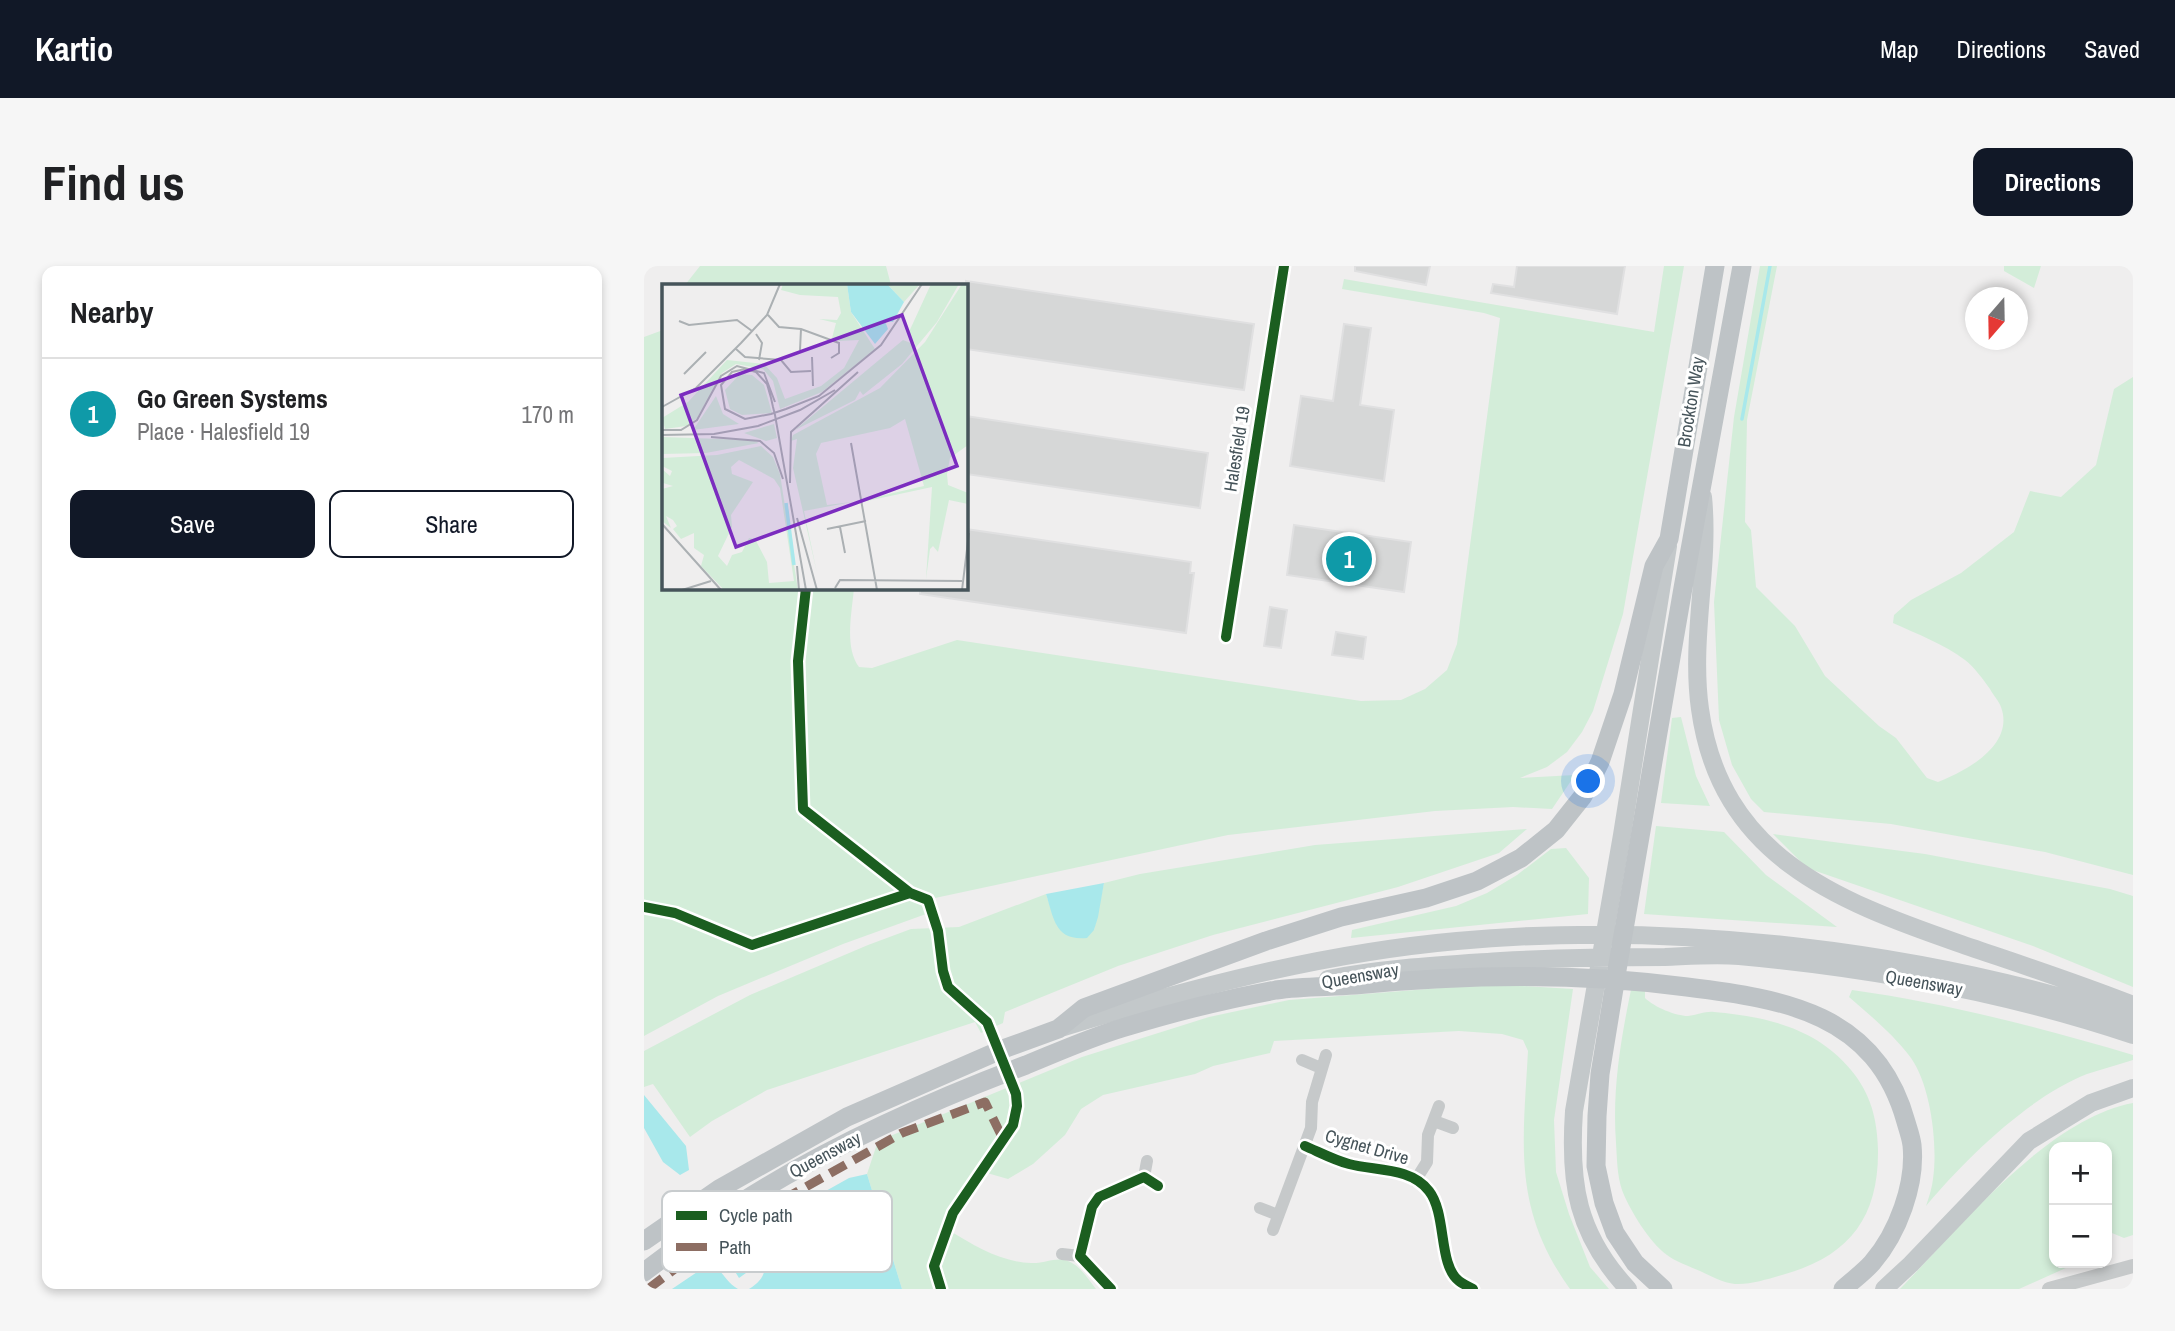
<!DOCTYPE html>
<html lang="en">
<head>
<meta charset="utf-8">
<style>
  :root { --surface:#fff; --page:#f6f6f6; --text:#202124; --muted:#757577; --line:#e0e0e0; --accent:#111827 }
  body { margin:0; font-family:"Archivo Narrow",sans-serif; background:var(--page); color:var(--text) }
  .controls { position:absolute; right:21px; bottom:21px; display:grid; overflow:hidden; border-radius:14px; box-shadow:0 4px 10px #0003 }
  .controls button { width:63px; height:63px; display:grid; place-items:center; padding:0; border:0; border-bottom:2px solid var(--line); background:var(--surface); color:var(--text); font:35px sans-serif }
  .compass { position:absolute; left:1321px; top:21px; width:63px; height:63px; border-radius:50%; background:var(--surface); box-shadow:0 4px 10px #0003; rotate:200deg }
  .you { position:absolute; left:945px; top:516px; width:24px; height:24px; margin:-18px; border:5px solid #fff; border-radius:50%; background:#1a73e8; box-shadow:0 0 0 10px #1a73e833 }
  .badge { display:grid; place-items:center; width:46px; height:46px; border-radius:50%; background:var(--accent); color:#fff; font-size:23px; font-weight:700 }
  .pin { position:absolute; translate:-50% -50%; border:4px solid #fff; box-shadow:0 2px 7px #0006 }
  .list { margin:0; padding:0; list-style:none }
  h2 { display:flex; justify-content:space-between; align-items:center; height:91px; margin:0; padding:0 28px; font-size:30px }
  h2 small { font-size:23px; font-weight:400; color:var(--muted) }
  .list li { display:grid; grid-template-columns:46px 1fr auto; gap:21px; align-items:center; box-sizing:border-box; height:112px; padding:0 28px; border-top:2px solid var(--line) }
  .list b { display:block; font-size:26px; white-space:nowrap }
  .list p { margin:0; font-size:23px; white-space:nowrap; color:var(--muted) }
  .list em { font-size:23px; font-style:normal; color:var(--muted) }
  .actions { display:flex; gap:14px; padding:21px 28px }
  .actions a { flex:1; padding:16px 0; border:2px solid var(--accent); border-radius:14px; text-align:center; font-size:24px; color:var(--accent) }
  .actions .main { background:var(--accent); color:#fff }
  .map { position:relative; flex:none; width:1489px; height:1023px; overflow:hidden; border-radius:14px }
  header { display:flex; align-items:center; gap:42px; box-sizing:border-box; height:98px; padding:0 35px; background:var(--accent); color:#fff }
  header strong { font-size:33px }
  nav { display:flex; gap:38px; margin-inline-start:auto; font-size:24px }
  .intro { display:flex; align-items:center; justify-content:space-between; box-sizing:border-box; height:168px; padding:0 42px }
  h1 { margin:0; font-size:49px }
  .button { padding:18px 32px; border-radius:14px; background:var(--accent); color:#fff; font-size:24px; font-weight:700 }
  main { display:flex; gap:42px; padding:0 42px }
  aside { flex:1; background:var(--surface); border-radius:14px; box-shadow:0 4px 10px #0003 }
  .map>svg:first-child { display:block }
  .green { fill:#d3edd9 }
  .water { fill:#a8e8eb }
  .lines { fill:none; stroke-linecap:round; stroke-linejoin:round }
  .stream { stroke:#a8e8eb; stroke-width:3.5 }
  .building { fill:#d6d7d7; stroke:#e0e0e1; stroke-width:2 }
  .minor { stroke:#c6c9ca; stroke-width:12 }
  .tertiary { stroke:#c6c9ca; stroke-width:14 }
  .primary { stroke:#c3c8ca; stroke-width:18 }
  .trunk { stroke:#bec3c6; stroke-width:19 }
  .quiet { stroke:#8d6e63; stroke-width:9; stroke-dasharray:18 9; stroke-linecap:butt }
  .cycleway-casing { stroke:#fff; stroke-width:15 }
  .cycleway { stroke:#1b5e20; stroke-width:10 }
  .labels { text-anchor:middle; stroke-width:6; stroke-linejoin:round; paint-order:stroke }
  .street-label { font-size:18px; fill:#46545a; stroke:#fff }
  .inset-river { fill:none; stroke:#a8e8eb; stroke-width:3.5 }
  .inset-road { fill:none; stroke:#abb0b3; stroke-width:2 }
  .view { fill:#7b2cbf; fill-opacity:0.15; stroke:#7b2cbf; stroke-width:3.5 }
  .inset-edge { fill:none; stroke:#46545a; stroke-width:3.5 }
  .key { fill:#fff; stroke:#c8ccce; stroke-width:2 }
  .key-label { font-size:19px; fill:#46545a }
</style>
</head>
<body>
<header>
<strong>Kartio</strong>
<nav><a>Map</a><a>Directions</a><a>Saved</a></nav>
</header>
<div class="intro"><h1>Find us</h1><a class="button">Directions</a></div>
<main>
<aside>
<h2>Nearby<small></small></h2>
<ul class="list">
<li><span class="badge" style="background:#0f9aa8">1</span><div><b>Go Green Systems</b><p>Place · Halesfield 19</p></div><em>170 m</em></li>
</ul>
<div class="actions"><a class="main">Save</a><a>Share</a></div>
</aside>
<div class="map">
<svg width="1489" height="1023" viewBox="0 0 1489 1023">
  <rect width="100%" height="100%" fill="#efeeee"/>
  <!-- green -->
  <path class="green" d="M56 0H242L247 19H41Z
    M1020 0H1040L979 348 949 445 938 466 923 486 903 501 876 512 931 509 908 543 869 541 791 545 584 569 291 632 282 648 199 678 74 730 0 770V71L19 64V322H210C208 346 200 381 215 401L228 402 313 374 717 435 757 434 781 423 803 404 813 378 856 52 840 47 698 23 700 13 1010 66Z
    M1116 0H1133L1103 154 1101 256 1107 264 1112 321 1151 360 1181 410 1235 460 1252 472 1283 512 1294 516C1322 505 1371 479 1357 441 1355 435 1349 429 1346 423 1339 413 1330 401 1321 394 1300 378 1273 368 1249 357L1250 349 1267 334 1317 307 1370 266 1386 225 1417 231 1452 199 1470 123 1489 111V609L1401 586 1247 558 1120 546 1107 533 1088 499 1075 454 1070 336 1090 151Z
    M1360 0H1397L1390 22 1360 5Z
    M1037 451 1052 510 1066 540 1017 537 1028 452Z
    M1012 560 1080 566 1122 609 1193 661 1000 648Z
    M883 563 855 587 754 621 569 669 474 700 361 746 359 757 337 767 331 756 123 824 68 855 46 871 9 818 0 821V785L106 729 224 679 267 663 315 661 402 628 413 660 450 664 460 617 496 608 671 579Z
    M1129 568 1281 588 1466 623 1489 630V721L1389 680 1163 602Z
    M922 582 945 612 944 648 707 672 708 664 812 640 843 627 873 609 907 583Z
    M847 718 929 723 910 854 912 906 925 948 946 1001 965 1023H926C868 942 879 878 884 785L879 774 858 768 815 765 630 775 626 787 569 800 551 808 459 829 437 843 421 869 389 898 364 913 343 907 306 965C331 980 357 996 387 997 398 998 410 992 420 994 434 996 444 1013 452 1023H258L223 908 234 875 438 791 565 751 645 734Z
    M988 719 1001 720V732C1010 741 1032 750 1044 750 1053 749 1062 745 1070 746 1124 751 1172 762 1207 804 1227 828 1233 853 1234 883 1235 953 1204 991 1138 1009 1124 1013 1106 1019 1091 1018 1079 1017 1067 1010 1056 1005 1045 1000 1032 996 1023 989 1006 977 985 943 978 924 973 909 973 892 972 877 968 823 977 772 988 719Z
    M1208 724C1303 737 1397 762 1489 789V794C1474 799 1458 803 1443 808 1386 830 1321 893 1282 940 1285 931 1288 922 1289 913 1294 880 1287 820 1267 792 1250 769 1227 750 1205 731Z
    M1489 837V969L1480 972 1463 965V881H1410V997H1433L1375 1023H1256C1315 962 1403 853 1489 837Z"/>
  <!-- water -->
  <path class="water" d="M460 617 454 651 450 664 443 672C411 675 410 653 402 628Z
    M0 829 42 880 45 904 36 909 19 896 0 862Z
    M223 908 258 1023H105C130 1008 120 992 108 973L112 964 205 912Z
    M84 975 101 985 109 1002 95 1012C88 1000 76 987 84 975Z
    M65 998C79 1003 80 1015 94 1023H28Z"/>
  <g class="lines">
    <!-- stream -->
    <path class="stream" d="M1098 153 1126 0"/>
  </g>
  <!-- building -->
  <path class="building" d="M711 0H786L782 19 711 5Z
    M873 0H981L973 48 847 27 849 18 870 21Z
    M322 15 610 58 600 124 322 83Z
    M700 58 727 62 716 139 750 144 740 215 646 200 657 130 689 135Z
    M322 150 564 187 556 242 322 208Z
    M650 259 767 276 760 326 643 309Z
    M322 263 547 296 546 307H550L542 367 276 328V322H322Z
    M626 341 643 344 637 382 620 380Z
    M692 366 722 371 719 393 688 389Z"/>
  <g class="lines">
    <!-- minor -->
    <path class="minor" d="M582 371 640 0
      M658 794 677 802
      M790 855 809 862
      M661 880C675 886 690 894 705 898 731 905 767 901 785 925 803 948 794 999 815 1015 819 1018 825 1021 829 1023
      M500 911 503 895
      M771 915 783 896 784 869 795 840
      M616 942 634 949
      M629 964 667 862 668 836 682 789
      M418 988 436 990
      M467 1023 436 990 448 941 455 931 500 911 514 920"/>
    <!-- tertiary -->
    <path class="tertiary" d="M1405 1023 1489 1000"/>
    <!-- primary -->
    <path class="primary" d="M1059 231C1066 301 1046 372 1056 443 1076 589 1190 634 1314 677 1372 697 1431 716 1489 739
      M684 713C741 702 799 699 857 695 912 692 966 691 1021 691 1046 690 1071 688 1095 690 1227 702 1364 727 1489 769
      M417 762C545 722 679 687 813 675 1031 655 1281 684 1489 753
      M984 1023C933 968 925 918 930 845L978 569 1024 280
      M1240 1023 1267 998 1385 875 1447 837 1489 822"/>
    <!-- trunk -->
    <path class="trunk" d="M0 975 75 923 203 851 359 783 414 763 440 742 622 675 697 651 782 632 833 615 877 592 912 564 939 530 956 496 979 428 1010 300 1025 273 1071 0
      M0 1006C30 984 59 961 90 941 181 882 281 837 382 799 414 786 445 772 478 762 527 747 582 733 632 724 659 720 684 721 711 719 822 708 932 706 1043 721 1140 733 1232 747 1262 856 1264 863 1267 871 1268 879 1272 918 1254 967 1228 997 1220 1006 1208 1015 1199 1023
      M1019 1023 991 997 971 967 960 937 952 900 953 850 956 808 974 698 1039 322 1098 0"/>
    <!-- quiet -->
    <path class="quiet" d="M4 1023 76 969 258 867 341 836 360 875"/>
    <defs>
      <path id="cycleway" d="M162 322 154 395 159 543 266 627
        M582 371 640 0
        M0 641 31 647 108 679 266 627 284 634 294 665 299 705 304 721 343 756 372 828 373 840 369 859 309 947 290 1000 297 1023
        M661 880C675 886 690 894 705 898 731 905 767 901 785 925 803 948 794 999 815 1015 819 1018 825 1021 829 1023
        M467 1023 436 990 448 941 455 931 500 911 514 920"/>
    </defs>
    <!-- cycleway casing -->
    <use href="#cycleway" class="cycleway-casing"/>
    <!-- cycleway -->
    <use href="#cycleway" class="cycleway"/>
  </g>
  <g class="labels">
    <!-- street labels -->
    <g class="street-label">
      <text transform="translate(1047 136) rotate(-81)" y="6">Brockton Way</text>
      <text transform="translate(593 183) rotate(-81)" y="6">Halesfield 19</text>
      <text transform="translate(716 710) rotate(-10)" y="6">Queensway</text>
      <text transform="translate(1280 717) rotate(10)" y="6">Queensway</text>
      <text transform="translate(723 881) rotate(16)" y="6">Cygnet Drive</text>
      <text transform="translate(181 889) rotate(-28)" y="6">Queensway</text>
    </g>
  </g>
  <!-- overview -->
  <g transform="translate(18 18)">
    <rect width="306" height="306" fill="#efeeee"/>
    <path d="M121 0H185L189 28 213 65 160 108 118 125 111 97 101 85 74 80 60 89 35 134 24 142 3 145 0 134 26 118 65 76 102 80 115 94 123 115 159 102 182 84 197 56 177 57 170 54 174 39 157 35 175 36 179 29 176 13 138 11 119 6ZM225 0 232 2 258 0 242 18ZM269 0H297L275 38 240 80 201 111 198 107 193 116 133 146 241 56 254 61 246 50ZM300 0H306V161L288 174 285 190 286 201 306 209V220L287 216 276 268 271 262 268 265 264 295 270 203 205 217V215L262 202 243 135 228 144 159 159 154 170 165 221 190 218 142 227 155 289 131 184 135 155 129 157 131 151 218 104 263 58ZM78 90 90 91 102 101 110 129 80 131 68 125 63 106ZM54 112 61 130 77 140 31 146ZM112 140 115 154 104 157 82 149ZM0 153 90 156 97 159 44 169 0 170ZM99 162 111 173 118 190 136 306H62L39 282 42 271 32 264V249L19 255 11 245 15 242 11 236 4 232 9 244 0 237V205L11 202 1 199 0 185 8 192 10 187 0 182V174L55 171ZM77 176 112 195 118 204 132 297 107 299 105 278 93 255 87 254 80 268 70 271 65 282 56 272 70 243 69 231 91 198 70 190 69 183Z" fill="#d3edd9" fill-rule="evenodd"/>
    <path d="M185 0H225L242 18 231 38 223 37 226 45 213 60 189 28Z" fill="#a8e8eb"/>
    <path class="inset-river" d="M124 219 132 281"/>
    <path class="inset-road" d="M106 31 117 43 139 45 177 59V69L169 74M17 37 27 41 75 36 90 47M94 50 100 59 97 76M74 65 83 73 119 76 129 88 149 87M138 66 139 45M150 73 151 102M22 90 44 68M0 123 34 104 79 59 105 31 118 0M0 146H19L35 136 59 92 75 82 102 89 113 118M0 151 52 150 96 142 138 126 173 106M49 153 98 157 112 169 121 195M189 159 215 306M128 199 129 148 196 88M135 234 155 306M0 240 59 306M178 243 183 269M165 245 204 237M135 282 137 306M173 304 178 296 300 297M20 306 49 297M144 306 113 131 111 123 109 114 105 100 94 88 83 85 70 88 59 101 63 125 83 135 109 130 124 125 157 112 219 61 260 0M300 306 307 249"/>
    <path class="view" d="M240 31 295 182 74 263 19 111Z"/>
    <rect width="306" height="306" class="inset-edge"/>
  </g>
  <!-- legend -->
  <rect x="18" y="925" width="230" height="81" rx="10" class="key"/>
  <rect x="32" y="945" width="31" height="9" fill="#1b5e20"/>
  <rect x="32" y="977" width="31" height="8" fill="#8d6e63"/>
  <g class="key-label">
    <text x="75" y="956">Cycle path</text>
    <text x="75" y="988">Path</text>
  </g>
</svg>
<div class="controls">
<button>+</button>
<button>−</button>
</div>
<svg class="compass" viewBox="-18 -18 36 36"><path d="M0-13l5 13h-10z" fill="#e53935"/><path d="M0 13l5-13h-10z" fill="#757577"/></svg>
<div class="you"></div>
<div class="pin badge" style="left:705px;top:293px;background:#0f9aa8">1</div>
</div>
</main>
</body>
</html>
